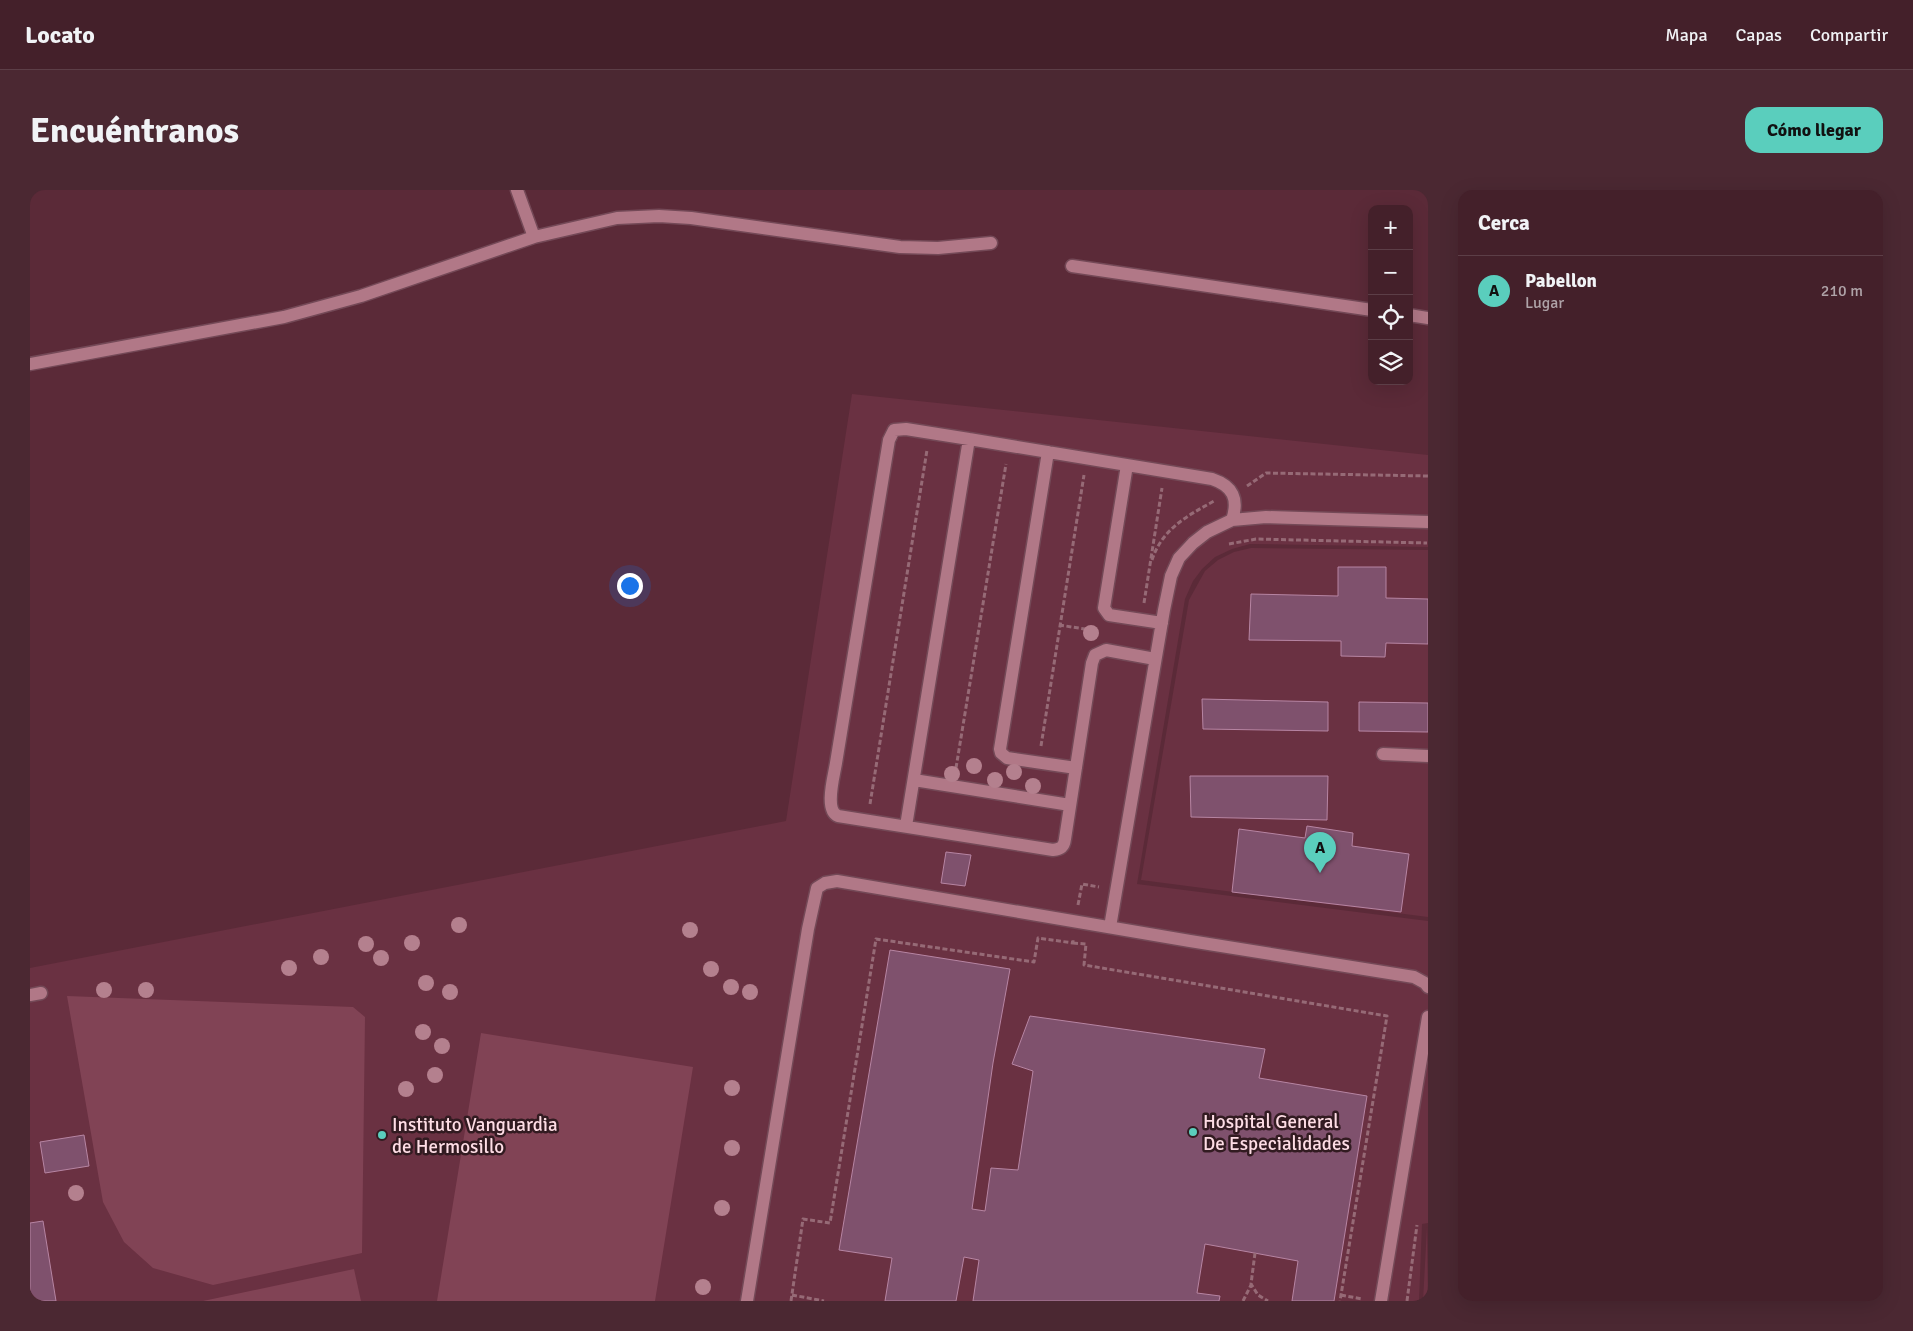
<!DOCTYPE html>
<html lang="es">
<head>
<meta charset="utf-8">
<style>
  :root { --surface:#44202a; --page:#4b2832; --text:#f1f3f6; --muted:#afa3a8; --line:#5c3e47; --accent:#5acebd }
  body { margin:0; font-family:Signika,sans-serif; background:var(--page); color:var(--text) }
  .controls { position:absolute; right:15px; top:15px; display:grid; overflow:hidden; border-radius:10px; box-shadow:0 5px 20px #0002 }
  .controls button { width:45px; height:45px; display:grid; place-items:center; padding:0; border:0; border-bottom:1px solid var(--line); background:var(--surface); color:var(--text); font:25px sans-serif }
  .you { position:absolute; left:599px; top:395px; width:18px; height:18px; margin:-12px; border:4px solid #fff; border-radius:50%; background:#1a73e8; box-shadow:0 0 0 8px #1a73e833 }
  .badge { display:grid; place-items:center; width:32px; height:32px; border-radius:50%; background:var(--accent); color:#111; font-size:16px; font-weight:700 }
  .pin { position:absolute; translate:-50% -41px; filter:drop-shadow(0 1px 2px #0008) }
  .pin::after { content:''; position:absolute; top:26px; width:18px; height:15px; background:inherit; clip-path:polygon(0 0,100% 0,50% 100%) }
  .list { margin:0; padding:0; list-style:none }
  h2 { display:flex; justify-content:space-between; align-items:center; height:65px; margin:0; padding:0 20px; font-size:21px }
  h2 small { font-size:16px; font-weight:400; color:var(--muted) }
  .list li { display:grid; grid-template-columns:32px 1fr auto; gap:15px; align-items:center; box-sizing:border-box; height:70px; padding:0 20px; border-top:1px solid var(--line) }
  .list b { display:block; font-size:19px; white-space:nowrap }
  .list p { margin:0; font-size:16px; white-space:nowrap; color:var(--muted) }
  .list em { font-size:16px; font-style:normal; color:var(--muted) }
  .icon { flex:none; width:28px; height:28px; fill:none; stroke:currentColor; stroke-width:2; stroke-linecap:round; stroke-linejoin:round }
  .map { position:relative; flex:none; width:1398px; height:1111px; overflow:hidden; border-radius:15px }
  header { display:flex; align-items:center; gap:30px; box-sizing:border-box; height:70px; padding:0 25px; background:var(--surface); border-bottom:1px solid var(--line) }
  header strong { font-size:24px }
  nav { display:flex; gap:28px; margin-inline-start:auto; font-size:18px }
  .intro { display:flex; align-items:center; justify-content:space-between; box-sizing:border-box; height:120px; padding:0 30px }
  h1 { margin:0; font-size:35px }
  .button { padding:12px 22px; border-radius:15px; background:var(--accent); color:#111; font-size:18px; font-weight:700 }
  main { display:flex; gap:30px; padding:0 30px }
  aside { flex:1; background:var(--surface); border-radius:15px; box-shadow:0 5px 20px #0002 }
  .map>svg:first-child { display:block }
  .built { fill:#6a3142 }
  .green { fill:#814355 }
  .building { fill:#7f516d; stroke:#b785a3 }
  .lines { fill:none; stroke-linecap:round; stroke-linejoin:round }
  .lane-casing { stroke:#744957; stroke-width:15 }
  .street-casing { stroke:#744957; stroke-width:15 }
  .path { stroke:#966a76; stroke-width:3; stroke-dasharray:5 2.5; stroke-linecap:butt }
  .lane { stroke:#b17887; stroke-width:12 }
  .street { stroke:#b17887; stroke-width:12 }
  .tree { fill:#b4808e }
  .poi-dot { fill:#5acebd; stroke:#321b21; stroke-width:2 }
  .labels { text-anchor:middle; stroke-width:5; stroke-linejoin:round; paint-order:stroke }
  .poi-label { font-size:19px; fill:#fedde5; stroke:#321b21; text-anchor:start }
</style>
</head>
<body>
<header>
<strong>Locato</strong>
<nav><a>Mapa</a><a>Capas</a><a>Compartir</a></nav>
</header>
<div class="intro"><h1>Encuéntranos</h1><a class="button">Cómo llegar</a></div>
<main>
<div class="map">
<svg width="1398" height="1111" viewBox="0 0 1398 1111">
  <rect width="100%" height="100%" fill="#5b2a38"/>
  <!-- built -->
  <path class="built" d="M822 204 1398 265V357L1220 354 1202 359 1185 367 1172 379 1163 391 1155 409 1107 694 1398 731V1033L1392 1034 1389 1111H0V778L756 631Z
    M1221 358 1398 360V727L1111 690 1159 410 1175 381 1188 370 1204 362Z
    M1397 1037 1398 1111H1393Z"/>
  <!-- green -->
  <path class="green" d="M37 806 323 817 335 827 332 1063 183 1095 123 1078 94 1052 73 1012Z
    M451 843 663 877 625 1111H407Z
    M324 1079 331 1111H173Z"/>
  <!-- building -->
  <path class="building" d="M1308 377H1356V408L1398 409V454L1356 453 1355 467 1311 466V451L1219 450 1221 404 1308 406Z
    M1172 509 1298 512V541L1173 539Z
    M1329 512 1398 513V542L1329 541Z
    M1160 586H1298L1297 630 1161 627Z
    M1277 636 1323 643 1322 656 1379 664 1371 722 1202 702 1209 639 1275 648Z
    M916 662 941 665 935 696 911 693Z
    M860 760 980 779 963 873 942 1019 955 1021 961 978 988 980 1003 881 982 874 1000 826 1235 859 1229 888 1337 906 1304 1111H1262L1268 1071 1175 1054 1167 1103 1190 1106 1189 1111H943L949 1070 934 1067 926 1111H855L862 1068 809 1060Z
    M54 945 59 976 15 983 10 952Z
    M13 1031 26 1111H0V1033Z"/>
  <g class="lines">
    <defs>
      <path id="lane" d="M1018 262 970 559 971 563 977 568 1046 578
        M1097 275 1074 418 1079 425 1132 433
        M1125 469 1076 460 1065 465 1062 473 1035 649C1034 657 1031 659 1023 660L808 626C794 620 804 586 806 573L859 250 864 240 876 239 939 249 1182 289C1203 296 1209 309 1202 330
        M1353 564 1398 566
        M884 590 1040 615
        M876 636 939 249
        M1080 737 1134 420 1141 386 1149 368 1163 353 1177 342 1202 330 1236 327 1398 332
        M0 805 11 803
        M717 1111 778 739 787 698 795 693 807 691 1160 751 1384 787 1395 793 1398 797
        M1351 1111 1398 827"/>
      <path id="street" d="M487 0 504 47
        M1042 76 1342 120
        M1379 125 1398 128
        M0 174 254 127 331 106 504 47 587 28 629 26 661 28 870 57 908 58 961 53"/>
    </defs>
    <!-- lane casing -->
    <use href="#lane" class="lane-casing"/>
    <!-- street casing -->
    <use href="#street" class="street-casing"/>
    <!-- path -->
    <path class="path" d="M1217 296 1236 283 1398 286
      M1199 354 1226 349 1397 353
      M1122 370C1132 339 1157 326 1184 311
      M1114 413 1132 298
      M1029 435 1068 441
      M1011 556 1054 285
      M926 578 976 274
      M840 614 897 260
      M1048 715 1052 694 1069 697
      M1043 753 1056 754 1054 775 1357 826 1310 1111
      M1225 1063 1221 1094 1228 1105 1238 1111
      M762 1105 794 1111
      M1311 1105 1332 1109
      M761 1111 773 1029 800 1033 846 749 1004 772 1008 748 1043 753V748
      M1213 1111 1221 1095
      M1377 1111 1387 1035"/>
    <!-- lane -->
    <use href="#lane" class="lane"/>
    <!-- street -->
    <use href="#street" class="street"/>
  </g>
  <!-- trees -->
  <g class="tree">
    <circle cx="1061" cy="443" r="8"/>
    <circle cx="944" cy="576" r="8"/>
    <circle cx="984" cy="582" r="8"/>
    <circle cx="922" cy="584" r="8"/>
    <circle cx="965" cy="590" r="8"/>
    <circle cx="1003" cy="596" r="8"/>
    <circle cx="429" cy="735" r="8"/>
    <circle cx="660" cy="740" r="8"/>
    <circle cx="382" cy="753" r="8"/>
    <circle cx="336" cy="754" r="8"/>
    <circle cx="291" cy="767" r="8"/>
    <circle cx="351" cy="768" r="8"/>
    <circle cx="259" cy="778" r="8"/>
    <circle cx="681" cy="779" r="8"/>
    <circle cx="396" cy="793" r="8"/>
    <circle cx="701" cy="797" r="8"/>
    <circle cx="74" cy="800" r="8"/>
    <circle cx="116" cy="800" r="8"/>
    <circle cx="420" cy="802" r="8"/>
    <circle cx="720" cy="802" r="8"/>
    <circle cx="393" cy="842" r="8"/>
    <circle cx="412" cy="856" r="8"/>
    <circle cx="405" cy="885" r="8"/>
    <circle cx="702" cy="898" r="8"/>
    <circle cx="376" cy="899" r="8"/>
    <circle cx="702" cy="958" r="8"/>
    <circle cx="46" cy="1003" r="8"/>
    <circle cx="692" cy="1018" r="8"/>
    <circle cx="673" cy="1097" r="8"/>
  </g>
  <!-- markers -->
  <g class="poi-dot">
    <circle cx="1163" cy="942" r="5"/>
    <circle cx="352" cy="945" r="5"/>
  </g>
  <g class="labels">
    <!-- poi labels -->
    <g class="poi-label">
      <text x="1173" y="938">Hospital General<tspan x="1173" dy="22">De Especialidades</tspan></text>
      <text x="362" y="941">Instituto Vanguardia<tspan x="362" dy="22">de Hermosillo</tspan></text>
    </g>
  </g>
</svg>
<div class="controls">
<button>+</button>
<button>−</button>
<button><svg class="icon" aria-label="locate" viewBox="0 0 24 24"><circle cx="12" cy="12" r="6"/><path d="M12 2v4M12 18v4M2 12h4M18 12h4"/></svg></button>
<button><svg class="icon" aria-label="layers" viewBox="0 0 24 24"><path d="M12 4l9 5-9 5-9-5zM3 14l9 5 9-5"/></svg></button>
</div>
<div class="you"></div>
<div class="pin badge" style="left:1290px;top:683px">A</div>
</div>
<aside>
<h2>Cerca<small></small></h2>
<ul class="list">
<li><span class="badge">A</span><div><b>Pabellon</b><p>Lugar</p></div><em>210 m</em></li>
</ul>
</aside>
</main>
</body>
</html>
